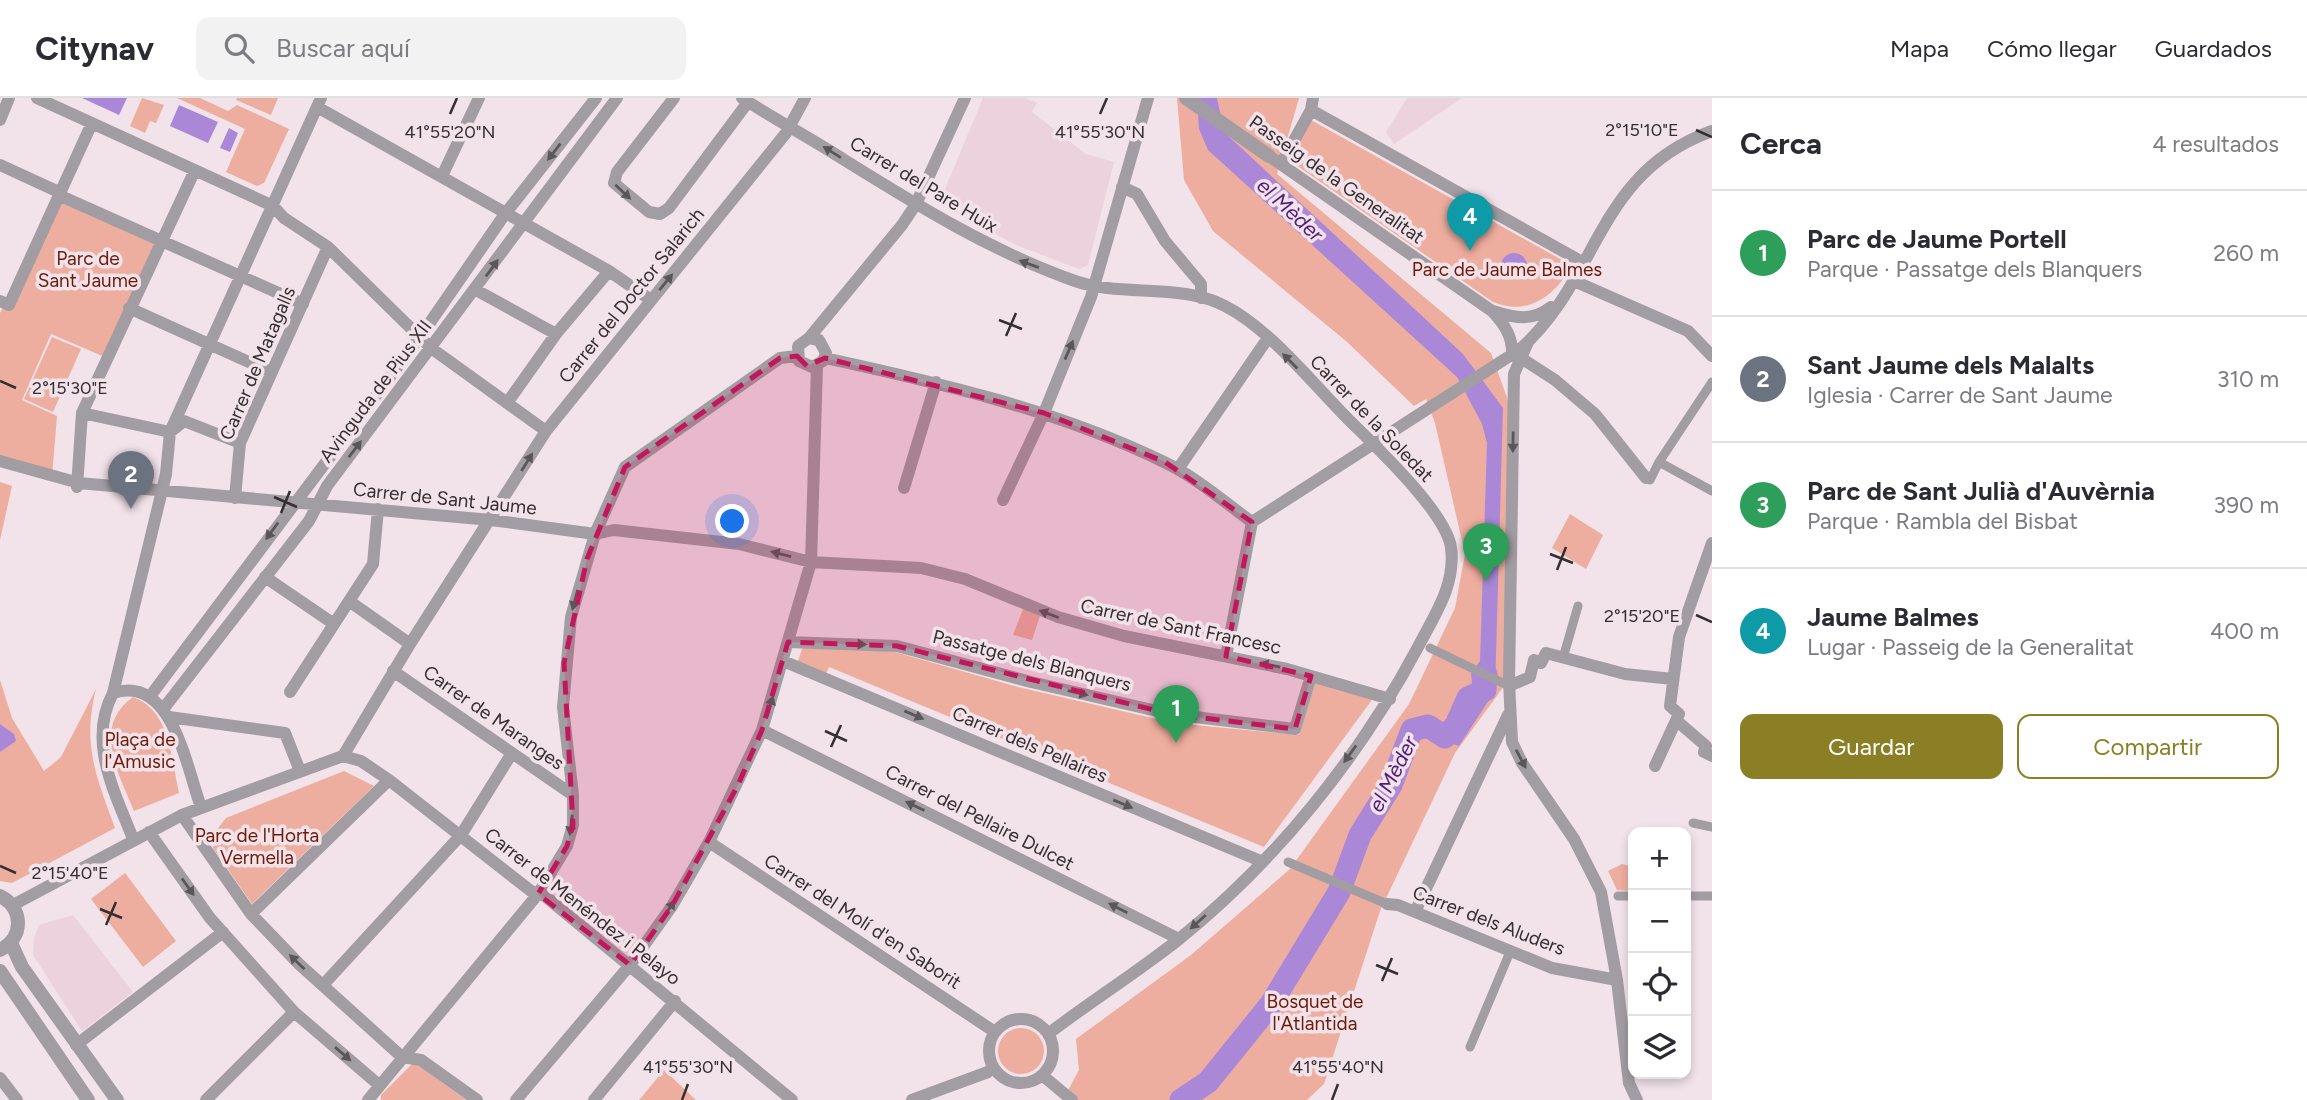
<!DOCTYPE html>
<html lang="es">
<head>
<meta charset="utf-8">
<style>
  :root { --surface:#fff; --page:#f2f2f3; --text:#2b2b33; --muted:#7c7c81; --line:#e1e1e2; --accent:#8b7f26 }
  body { margin:0; font-family:Figtree,sans-serif; background:var(--page); color:var(--text) }
  .controls { position:absolute; right:21px; bottom:21px; display:grid; overflow:hidden; border-radius:14px; box-shadow:0 4px 10px #0003 }
  .controls button { width:63px; height:63px; display:grid; place-items:center; padding:0; border:0; border-bottom:2px solid var(--line); background:var(--surface); color:var(--text); font:35px sans-serif }
  .you { position:absolute; left:733px; top:424px; width:24px; height:24px; margin:-18px; border:5px solid #fff; border-radius:50%; background:#1a73e8; box-shadow:0 0 0 10px #1a73e833 }
  .badge { display:grid; place-items:center; width:46px; height:46px; border-radius:50%; background:var(--accent); color:#fff; font-size:23px; font-weight:700 }
  .pin { position:absolute; translate:-50% -58px; filter:drop-shadow(0 2px 4px #0008) }
  .pin::after { content:''; position:absolute; top:37px; width:24px; height:21px; background:inherit; clip-path:polygon(0 0,100% 0,50% 100%) }
  .list { margin:0; padding:0; list-style:none }
  h2 { display:flex; justify-content:space-between; align-items:center; height:91px; margin:0; padding:0 28px; font-size:30px }
  h2 small { font-size:23px; font-weight:400; color:var(--muted) }
  .list li { display:grid; grid-template-columns:46px 1fr auto; gap:21px; align-items:center; box-sizing:border-box; height:126px; padding:0 28px; border-top:2px solid var(--line) }
  .list b { display:block; font-size:26px; white-space:nowrap }
  .list p { margin:0; font-size:23px; white-space:nowrap; color:var(--muted) }
  .list em { font-size:23px; font-style:normal; color:var(--muted) }
  .actions { display:flex; gap:14px; padding:21px 28px }
  .actions a { flex:1; padding:16px 0; border:2px solid var(--accent); border-radius:14px; text-align:center; font-size:24px; color:var(--accent) }
  .actions .main { background:var(--accent); color:#fff }
  .icon { flex:none; width:38px; height:38px; fill:none; stroke:currentColor; stroke-width:2; stroke-linecap:round; stroke-linejoin:round }
  .map { position:relative; flex:none; width:1712px; height:1002px; overflow:hidden }
  header { display:flex; align-items:center; gap:42px; box-sizing:border-box; height:98px; padding:0 35px; background:var(--surface); border-bottom:2px solid var(--line) }
  header strong { font-size:33px }
  nav { display:flex; gap:38px; margin-inline-start:auto; font-size:24px }
  .search { width:490px; height:63px; background:var(--page); display:flex; align-items:center; gap:18px; box-sizing:border-box; padding:0 24px; border-radius:14px; color:var(--muted); font-size:26px }
  main { display:flex }
  aside { flex:1; background:var(--surface) }
  .map>svg:first-child { display:block }
  .built { fill:#ebd2dd }
  .green { fill:#eeae9f }
  .water { fill:#ab88d7 }
  .lines { fill:none; stroke-linecap:round; stroke-linejoin:round }
  .river { stroke:#ab88d7; stroke-width:23 }
  .pedestrian { stroke:#a29da2; stroke-width:9 }
  .minor { stroke:#a29da2; stroke-width:12 }
  .tertiary { stroke:#a29da2; stroke-width:14 }
  .oneway { fill:#5b5659 }
  .marked { fill:#c2185b; fill-opacity:0.2; stroke:#c2185b; stroke-width:5; stroke-dasharray:14 9; stroke-linejoin:round }
  .ticks { fill:none; stroke:#352f31; stroke-width:2.5 }
  .labels { text-anchor:middle; stroke-width:7; stroke-linejoin:round; paint-order:stroke }
  .street-label { font-size:19px; fill:#352f31; stroke:#f2e2e9 }
  .park-label { font-size:19px; fill:#6d1b08; stroke:#f2e2e9 }
  .water-label { font-size:21px; font-style:italic; fill:#4e1d7a; stroke:#f2e2e9 }
  .ticks-label { font-size:18px; text-anchor:middle; fill:#352f31; stroke:#f2e2e9; stroke-width:7; stroke-linejoin:round; paint-order:stroke }
</style>
</head>
<body>
<header>
<strong>Citynav</strong>
<div class="search"><svg class="icon" aria-label="search" viewBox="0 0 24 24"><circle cx="10" cy="10" r="6"/><path d="M15 15l6 6"/></svg>Buscar aquí</div>
<nav><a>Mapa</a><a>Cómo llegar</a><a>Guardados</a></nav>
</header>
<main>
<div class="map">
<svg width="1712" height="1002" viewBox="0 0 1712 1002">
  <rect width="100%" height="100%" fill="#f2e2e9"/>
  <!-- built -->
  <path class="built" d="M983 0H1025L1037 5 1032 14 1086 56 1114 64 1088 167 1079 171 1016 147 945 109 942 98Z
    M1407 0H1462L1394 46 1386 34Z
    M73 817 133 894 82 933 33 857 34 840 39 827Z"/>
  <!-- green -->
  <path class="green" d="M142 0 164 7 156 25 150 23 145 35 130 28Z
    M177 0H200L228 13 237 7 289 31 264 85 257 88 226 74 245 31Z
    M237 0H278L271 17 236 2Z
    M1177 0H1299L1277 76 1491 255 1511 311 1513 576 1455 655 1380 813 1324 986 1307 1002H1063L1079 972 1076 941 1191 857 1290 771 1409 606 1455 510 1465 456 1435 325 1426 301 1414 308 1346 243 1213 133 1184 82Z
    M1311 22 1562 162 1570 171C1553 199 1527 218 1493 204L1289 62Z
    M61 95 164 142 107 260 51 236 22 302 57 318 52 378 0 363V215Z
    M52 239 81 251 53 314 24 301Z
    M0 384 12 388 0 442Z
    M1570 416 1603 437 1586 471 1552 450Z
    M1023 511 1040 518 1032 542 1013 537Z
    M804 545 895 554 1018 589 1174 625 1299 637 1315 584 1374 599 1264 749 829 569 825 578 797 566Z
    M0 582 12 620 44 673 61 659 96 591C82 647 96 678 115 730L12 785 0 783Z
    M133 599C171 613 171 661 179 695L134 713C119 676 91 629 133 599Z
    M344 673 374 688 252 806 213 750 214 735 226 720Z
    M1622 766 1633 769V793L1617 792 1608 773Z
    M125 775 176 843 143 869 91 801Z
    M998 953a23 23 0 1 1 46 0a23 23 0 1 1-46 0Z
    M413 965 417 966 466 1002H381V997Z
    M664 972 696 1002H639Z"/>
  <!-- water -->
  <path class="water" d="M82 0H127L119 17Z
    M1197 0H1217L1224 34 1463 256 1503 310 1495 593 1459 648 1453 646 1475 608 1471 576 1480 563 1487 345 1482 326 1457 279 1208 52 1199 31Z
    M179 7 218 24 208 45 170 28Z
    M229 30 238 35 230 54 220 50Z
    M1501 168a13 13 0 1 1 26 0a13 13 0 1 1-26 0Z
    M0 626 14 636 16 643 0 654Z"/>
  <g class="lines">
    <!-- river -->
    <path class="river" d="M1181 1002 1208 984 1271 906 1339 794 1360 737 1391 687 1412 632 1428 628 1445 639 1456 627 1468 600 1485 592 1486 576"/>
    <!-- pedestrian -->
    <path class="pedestrian" d="M1659 364 1712 284
      M1646 380 1650 382 1659 364 1712 393
      M1430 550 1509 588
      M1563 560 1578 508
      M1693 725 1712 729
      M1288 764 1387 806
      M1618 798H1633
      M1686 798H1712
      M1470 949 1510 854"/>
    <!-- minor -->
    <path class="minor" d="M37 0 273 108 284 120 328 149 431 250 546 333
      M674 0 617 74 614 85 649 114 660 116 669 110 748 4
      M742 0C776 22 812 41 846 63 920 109 993 154 1075 183 1120 199 1182 185 1225 208 1270 231 1312 285 1348 321 1375 348 1447 415 1451 450 1456 487 1434 518 1418 549 1359 660 1276 763 1178 842 1136 875 1090 904 1048 936
      M317 9 609 173 651 202
      M1311 12 1584 165
      M0 22 9 0
      M1269 58 1492 213C1505 227 1513 239 1512 258
      M1281 66 1311 12 1313 0
      M0 67 61 95 63 99 303 206
      M442 78 479 0
      M1122 89 1137 96 1165 143 1201 186V200
      M1574 183 1688 233 1712 258
      M476 192 556 236
      M0 203 9 207 92 25
      M129 210 271 274
      M1493 213C1515 220 1532 224 1551 209
      M809 240 819 242 826 255 823 263 812 269 799 263 798 248 809 240 902 127 916 106 965 0
      M1528 244 1514 276 1509 584 1512 644 1522 665 1574 741 1601 794 1617 882 1629 985 1637 1002
      M825 260C940 285 1057 312 1164 364 1196 379 1224 404 1252 424
      M1521 260 1555 282 1595 316 1646 380
      M507 305 556 236 609 173
      M82 315 170 334 184 323 240 345
      M0 363 79 385 491 422 595 436 614 432 739 446 811 464 921 470 965 481 1058 519 1124 538 1287 571 1390 601
      M1178 371 1268 240
      M77 389 82 315 195 72
      M904 390 936 284
      M235 400 240 345 328 149
      M1003 402 1044 315 1091 199 1148 0
      M265 479 334 526
      M349 503 410 546
      M788 544 897 548 1031 584 1170 616 1295 631 1311 578
      M1226 558 1252 424 1519 252C1601 180 1595 75 1712 33
      M783 563 1263 764
      M393 573 573 697
      M1509 588 1530 579 1534 562 1541 565 1546 555 1625 576 1673 581
      M290 594 373 466 378 411
      M113 595C172 576 186 668 201 709
      M151 597 420 239 505 116 596 0
      M164 610 309 423 327 388 617 0
      M169 619 285 635 300 673
      M1677 623 1706 648 1704 654 1712 658
      M762 632 1179 841
      M343 658 410 546 546 333 786 35 805 0
      M343 658 361 663 389 682 531 793 545 798 792 1002
      M1655 668 1679 616 1670 608 1679 539 1712 445
      M182 717 251 816 299 866 402 959 421 962 477 1002
      M149 734 210 820 294 914 379 987
      M133 741C115 694 87 644 113 595L166 376 170 334 321 0
      M709 744 995 934
      M1387 806 1398 807 1552 870 1617 882
      M13 807 182 717 343 658
      M1415 814 1508 617
      M251 816 389 682
      M323 887 461 737 512 655
      M989 953a32 32 0 1 1 64 0a32 32 0 1 1-64 0Z
      M76 947 223 834
      M1042 977 1072 1002
      M0 980 17 1002
      M206 1002 294 914
      M368 1002 538 796 567 748 573 727V697L563 609 571 519 595 436 625 369 780 260 797 258
      M516 1002 630 867 672 808 709 744 762 632 811 464 817 268
      M594 1002 675 903
      M912 1002 988 974 993 968"/>
    <!-- tertiary -->
    <path class="tertiary" d="M1186 0 1269 58
      M0 798C24 810 24 840 0 852
      M11 845 22 869 117 1002
      M0 873 88 1002"/>
  </g>
  <!-- one-way arrows -->
  <defs><path id="oneway-solid" d="M-6-.8H1V-3.2L6.5 0L1 3.2V.8H-6Z" transform="scale(1.75)"/></defs>
  <g class="oneway">
    <use href="#oneway-solid" transform="translate(554 54) rotate(128)"/>
    <use href="#oneway-solid" transform="translate(832 54) rotate(-148)"/>
    <use href="#oneway-solid" transform="translate(623 94) rotate(43)"/>
    <use href="#oneway-solid" transform="translate(1029 166) rotate(-160)"/>
    <use href="#oneway-solid" transform="translate(492 170) rotate(-54)"/>
    <use href="#oneway-solid" transform="translate(666 184) rotate(-51)"/>
    <use href="#oneway-solid" transform="translate(1069 252) rotate(-67)"/>
    <use href="#oneway-solid" transform="translate(1290 263) rotate(-135)"/>
    <use href="#oneway-solid" transform="translate(1513 344) rotate(91)"/>
    <use href="#oneway-solid" transform="translate(355 351) rotate(-53)"/>
    <use href="#oneway-solid" transform="translate(527 364) rotate(-58)"/>
    <use href="#oneway-solid" transform="translate(272 433) rotate(126)"/>
    <use href="#oneway-solid" transform="translate(781 456) rotate(-166)"/>
    <use href="#oneway-solid" transform="translate(575 502) rotate(105)"/>
    <use href="#oneway-solid" transform="translate(1049 516) rotate(-159)"/>
    <use href="#oneway-solid" transform="translate(856 546) rotate(2)"/>
    <use href="#oneway-solid" transform="translate(1270 567) rotate(-168)"/>
    <use href="#oneway-solid" transform="translate(1078 595) rotate(13)"/>
    <use href="#oneway-solid" transform="translate(770 608) rotate(-73)"/>
    <use href="#oneway-solid" transform="translate(914 617) rotate(23)"/>
    <use href="#oneway-solid" transform="translate(1350 656) rotate(126)"/>
    <use href="#oneway-solid" transform="translate(1521 661) rotate(62)"/>
    <use href="#oneway-solid" transform="translate(1123 706) rotate(23)"/>
    <use href="#oneway-solid" transform="translate(915 708) rotate(-154)"/>
    <use href="#oneway-solid" transform="translate(571 727) rotate(97)"/>
    <use href="#oneway-solid" transform="translate(188 789) rotate(55)"/>
    <use href="#oneway-solid" transform="translate(1118 810) rotate(-153)"/>
    <use href="#oneway-solid" transform="translate(669 811) rotate(-56)"/>
    <use href="#oneway-solid" transform="translate(1198 824) rotate(138)"/>
    <use href="#oneway-solid" transform="translate(297 864) rotate(-136)"/>
    <use href="#oneway-solid" transform="translate(343 956) rotate(41)"/>
  </g>
  <!-- marked area -->
  <path class="marked" d="M797 258 807 268 825 260 1044 315 1165 364 1252 424 1226 558 1311 578 1295 631 1170 616 897 548 788 544 762 632 738 687 672 808 630 867 538 796 567 748 573 727 564 565 587 461 625 369 780 260Z"/>
  <!-- ticks -->
  <path class="ticks" d="M450 16 457 0M1100 16 1107 0M1696 32 1712 39M999 222 1022 231M1006 238 1016 215M0 283 16 290M274 399 297 409M281 415 290 393M1550 456 1573 465M1557 472 1566 449M1696 517 1712 524M825 633 847 643M831 649 841 627M0 768 16 775M100 811 122 820M106 827 116 804M1376 867 1398 876M1382 883 1392 860M682 1002 688 986M1332 1002 1338 986"/>
  <g class="labels">
    <!-- street labels -->
    <g class="street-label">
      <text transform="translate(1337 81) rotate(35)" y="7">Passeig de la Generalitat</text>
      <text transform="translate(924 86) rotate(31)" y="7">Carrer del Pare Huix</text>
      <text transform="translate(631 197) rotate(-51)" y="7">Carrer del Doctor Salarich</text>
      <text transform="translate(257 265) rotate(-67)" y="7">Carrer de Matagalls</text>
      <text transform="translate(375 293) rotate(-53)" y="7">Avinguda de Pius XII</text>
      <text transform="translate(1372 320) rotate(46)" y="7">Carrer de la Soledat</text>
      <text transform="translate(445 400) rotate(6)" y="7">Carrer de Sant Jaume</text>
      <text transform="translate(1181 528) rotate(12)" y="7">Carrer de Sant Francesc</text>
      <text transform="translate(1032 562) rotate(14)" y="7">Passatge dels Blanquers</text>
      <text transform="translate(494 619) rotate(35)" y="7">Carrer de Maranges</text>
      <text transform="translate(1030 646) rotate(23)" y="7">Carrer dels Pellaires</text>
      <text transform="translate(980 719) rotate(27)" y="7">Carrer del Pellaire Dulcet</text>
      <text transform="translate(583 808) rotate(38)" y="7">Carrer de Menéndez i Pelayo</text>
      <text transform="translate(1489 822) rotate(21)" y="7">Carrer dels Aluders</text>
      <text transform="translate(863 823) rotate(33)" y="7">Carrer del Molí d'en Saborit</text>
    </g>
    <!-- park labels -->
    <g class="park-label">
      <text x="88" y="167">Parc de<tspan x="88" dy="22">Sant Jaume</tspan></text>
      <text x="1507" y="178">Parc de Jaume Balmes</text>
      <text x="140" y="648">Plaça de<tspan x="140" dy="22">l'Amusic</tspan></text>
      <text x="257" y="744">Parc de l'Horta<tspan x="257" dy="22">Vermella</tspan></text>
      <text x="1315" y="910">Bosquet de<tspan x="1315" dy="22">l'Atlantida</tspan></text>
    </g>
    <!-- water labels -->
    <g class="water-label">
      <text transform="translate(1290 112) rotate(43)" y="7">el Mèder</text>
      <text transform="translate(1393 676) rotate(-63)" y="7">el Mèder</text>
    </g>
  </g>
  <g class="ticks-label">
    <text x="1642" y="38">2°15'10"E</text>
    <text x="450" y="40">41°55'20"N</text>
    <text x="1100" y="40">41°55'30"N</text>
    <text x="70" y="296">2°15'30"E</text>
    <text x="1642" y="524">2°15'20"E</text>
    <text x="70" y="781">2°15'40"E</text>
    <text x="688" y="975">41°55'30"N</text>
    <text x="1338" y="975">41°55'40"N</text>
  </g>
</svg>
<div class="controls">
<button>+</button>
<button>−</button>
<button><svg class="icon" aria-label="locate" viewBox="0 0 24 24"><circle cx="12" cy="12" r="6"/><path d="M12 2v4M12 18v4M2 12h4M18 12h4"/></svg></button>
<button><svg class="icon" aria-label="layers" viewBox="0 0 24 24"><path d="M12 4l9 5-9 5-9-5zM3 14l9 5 9-5"/></svg></button>
</div>
<div class="you"></div>
<div class="pin badge" style="left:1176px;top:645px;background:#2e9e5b">1</div>
<div class="pin badge" style="left:131px;top:411px;background:#6b7280">2</div>
<div class="pin badge" style="left:1486px;top:483px;background:#2e9e5b">3</div>
<div class="pin badge" style="left:1470px;top:153px;background:#0f9aa8">4</div>
</div>
<aside>
<h2>Cerca<small>4 resultados</small></h2>
<ul class="list">
<li><span class="badge" style="background:#2e9e5b">1</span><div><b>Parc de Jaume Portell</b><p>Parque · Passatge dels Blanquers</p></div><em>260 m</em></li>
<li><span class="badge" style="background:#6b7280">2</span><div><b>Sant Jaume dels Malalts</b><p>Iglesia · Carrer de Sant Jaume</p></div><em>310 m</em></li>
<li><span class="badge" style="background:#2e9e5b">3</span><div><b>Parc de Sant Julià d'Auvèrnia</b><p>Parque · Rambla del Bisbat</p></div><em>390 m</em></li>
<li><span class="badge" style="background:#0f9aa8">4</span><div><b>Jaume Balmes</b><p>Lugar · Passeig de la Generalitat</p></div><em>400 m</em></li>
</ul>
<div class="actions"><a class="main">Guardar</a><a>Compartir</a></div>
</aside>
</main>
</body>
</html>
